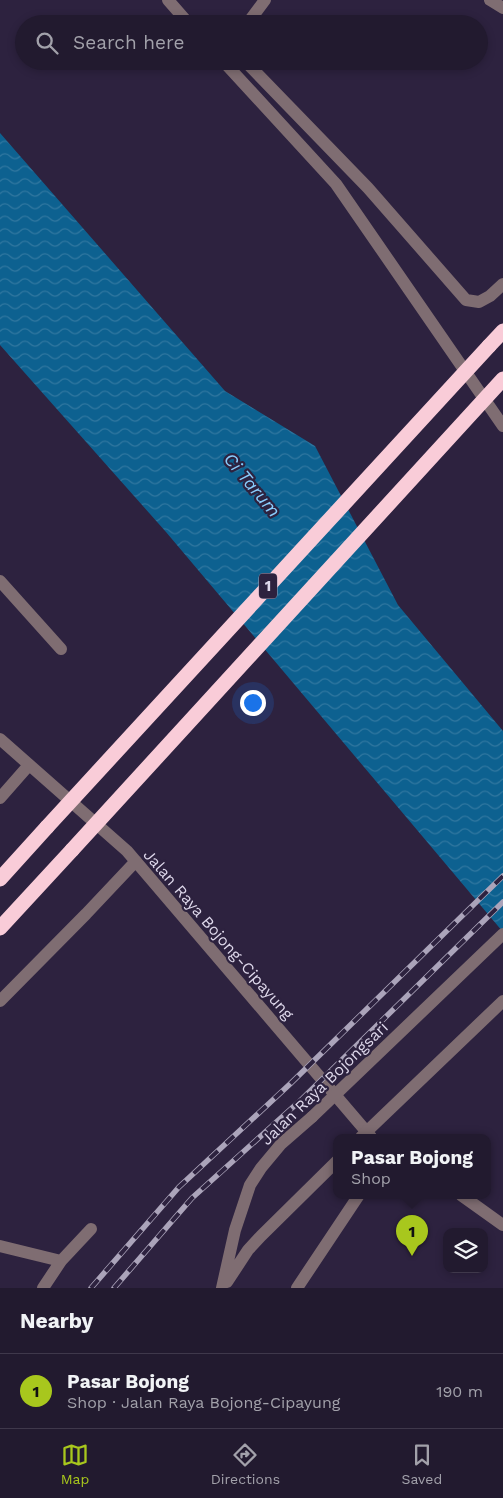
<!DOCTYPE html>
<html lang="en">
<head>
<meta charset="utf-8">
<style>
  :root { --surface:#221a2f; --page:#2a2337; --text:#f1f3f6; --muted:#a2a1aa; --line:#3f384b; --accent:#a8c71d }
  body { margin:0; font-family:"Work Sans",sans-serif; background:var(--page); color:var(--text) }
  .controls { position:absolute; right:15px; bottom:15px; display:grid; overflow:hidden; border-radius:10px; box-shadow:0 2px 8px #0003 }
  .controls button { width:45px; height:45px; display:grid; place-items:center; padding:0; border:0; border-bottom:1px solid var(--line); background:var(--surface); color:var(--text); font:25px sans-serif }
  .you { position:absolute; left:252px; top:702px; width:18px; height:18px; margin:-12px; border:4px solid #fff; border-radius:50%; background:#1a73e8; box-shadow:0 0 0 8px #1a73e833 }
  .badge { display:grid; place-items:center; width:32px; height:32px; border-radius:50%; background:var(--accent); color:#111; font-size:16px; font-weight:700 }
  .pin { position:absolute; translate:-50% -41px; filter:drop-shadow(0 1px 2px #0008) }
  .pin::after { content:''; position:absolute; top:26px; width:18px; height:15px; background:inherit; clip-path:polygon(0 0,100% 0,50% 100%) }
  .popup { position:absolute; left:333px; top:1134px; width:158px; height:65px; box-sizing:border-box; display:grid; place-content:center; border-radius:10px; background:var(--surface); filter:drop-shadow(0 1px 4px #0005); font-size:16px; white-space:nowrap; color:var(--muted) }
  .popup b { font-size:19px; color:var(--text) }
  .popup::after { content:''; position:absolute; left:50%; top:100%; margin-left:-10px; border:10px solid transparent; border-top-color:var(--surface) }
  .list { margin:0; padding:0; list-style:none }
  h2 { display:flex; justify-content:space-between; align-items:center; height:65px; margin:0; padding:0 20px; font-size:21px }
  h2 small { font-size:16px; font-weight:400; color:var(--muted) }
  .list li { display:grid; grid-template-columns:32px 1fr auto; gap:15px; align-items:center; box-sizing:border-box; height:75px; padding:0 20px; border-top:1px solid var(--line) }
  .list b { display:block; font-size:19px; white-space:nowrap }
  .list p { margin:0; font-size:16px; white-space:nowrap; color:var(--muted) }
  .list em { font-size:16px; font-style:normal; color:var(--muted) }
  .icon { flex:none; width:28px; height:28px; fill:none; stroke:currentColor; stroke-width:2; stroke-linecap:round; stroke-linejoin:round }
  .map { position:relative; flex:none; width:503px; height:1288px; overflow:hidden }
  .search { position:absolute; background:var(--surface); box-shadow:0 2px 8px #0003; left:15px; right:15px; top:15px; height:55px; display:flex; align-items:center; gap:12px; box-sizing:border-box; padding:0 18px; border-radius:28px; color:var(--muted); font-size:19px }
  .sheet { height:140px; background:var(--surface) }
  nav { display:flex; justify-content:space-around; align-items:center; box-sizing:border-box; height:70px; border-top:1px solid var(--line); background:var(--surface); font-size:14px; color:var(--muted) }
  nav a { display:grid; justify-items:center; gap:2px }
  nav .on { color:var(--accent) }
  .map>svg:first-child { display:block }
  .water { fill:url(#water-waves) }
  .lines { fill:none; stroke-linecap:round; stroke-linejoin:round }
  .minor { stroke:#7f6d72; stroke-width:12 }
  .highway { stroke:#f9ccd8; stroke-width:15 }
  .rail-casing { stroke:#aba4ba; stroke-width:5.5 }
  .rail { stroke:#2d223f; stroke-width:4; stroke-dasharray:11; stroke-linecap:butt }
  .minor-bridge { stroke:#7f6d72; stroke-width:12 }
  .highway-bridge { stroke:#f9ccd8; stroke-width:15 }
  .labels { text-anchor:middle; stroke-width:4.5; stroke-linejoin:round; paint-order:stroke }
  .shield { fill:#2d223f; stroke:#a9a1b7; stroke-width:1 }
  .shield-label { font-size:15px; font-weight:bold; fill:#ded8eb }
  .street-label { font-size:16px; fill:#ded8eb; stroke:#2d223f }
  .water-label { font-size:18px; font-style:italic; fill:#8acdfd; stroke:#2d223f }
</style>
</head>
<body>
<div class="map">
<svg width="503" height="1288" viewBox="0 0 503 1288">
  <defs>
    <pattern id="water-waves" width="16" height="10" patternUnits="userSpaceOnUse" patternTransform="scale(1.25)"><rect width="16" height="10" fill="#0d6190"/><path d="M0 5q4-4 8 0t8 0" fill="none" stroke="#3077a0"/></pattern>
  </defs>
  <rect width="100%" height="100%" fill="#2d223f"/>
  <!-- water -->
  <path class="water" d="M0 133 225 391 315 446 398 605 503 731V932L166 532 0 345Z"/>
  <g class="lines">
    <!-- minor -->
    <path class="minor" d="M168 0 189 24
      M490 0 503 8
      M247 24 265 0
      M223 61 336 184 503 426
      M245 61 368 188 466 300 479 302 490 296 503 284
      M0 581 61 649
      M0 739 127 851 371 1137
      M0 798 29 765
      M0 1001 86 914 136 861
      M461 1195 503 1225
      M0 1246 61 1261
      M227 1282 248 1250 261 1236 337 1161
      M43 1288 61 1261 91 1229
      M222 1288 235 1230 250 1185 261 1168 281 1144 312 1117
      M297 1288 359 1195"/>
    <!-- highway -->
    <path class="highway" d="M489 346 503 331
      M0 879 47 827
      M0 928 72 850"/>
    <defs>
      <path id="rail" d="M91 1288 179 1187 290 1084 503 876
        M114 1288 192 1198 302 1099 503 902"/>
    </defs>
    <!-- rail casing -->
    <use href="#rail" class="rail-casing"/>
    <!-- rail -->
    <use href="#rail" class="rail"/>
    <!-- minor-bridge -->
    <path class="minor-bridge" d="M312 1117 503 934
      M361 1137 503 1001"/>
    <!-- highway-bridge -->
    <path class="highway-bridge" d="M47 827 489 346
      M72 850 503 379"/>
  </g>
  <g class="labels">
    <!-- shield labels -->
    <rect class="shield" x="259" y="573.5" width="18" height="25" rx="4"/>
    <g class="shield-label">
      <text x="268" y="591">1</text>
    </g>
    <!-- street labels -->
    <g class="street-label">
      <text transform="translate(219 934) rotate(49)" y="6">Jalan Raya Bojong-Cipayung</text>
      <text transform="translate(324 1083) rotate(-44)" y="6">Jalan Raya Bojongsari</text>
    </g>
    <!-- water labels -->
    <g class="water-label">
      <text transform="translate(252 485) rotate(50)" y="6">Ci Tarum</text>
    </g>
  </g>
</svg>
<div class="controls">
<button><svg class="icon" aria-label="layers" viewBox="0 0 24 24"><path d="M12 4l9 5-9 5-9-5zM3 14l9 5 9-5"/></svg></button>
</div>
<div class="you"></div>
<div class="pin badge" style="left:412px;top:1256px">1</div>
<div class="popup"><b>Pasar Bojong</b>Shop</div>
<div class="search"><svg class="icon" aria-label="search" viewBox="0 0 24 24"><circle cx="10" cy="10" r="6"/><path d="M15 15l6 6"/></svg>Search here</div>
</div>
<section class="sheet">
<h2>Nearby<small></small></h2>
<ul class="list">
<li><span class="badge">1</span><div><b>Pasar Bojong</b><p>Shop · Jalan Raya Bojong-Cipayung</p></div><em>190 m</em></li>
</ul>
</section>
<nav>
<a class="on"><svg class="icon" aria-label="map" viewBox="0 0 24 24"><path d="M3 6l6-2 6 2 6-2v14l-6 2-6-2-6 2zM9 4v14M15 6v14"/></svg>Map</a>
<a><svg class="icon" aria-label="directions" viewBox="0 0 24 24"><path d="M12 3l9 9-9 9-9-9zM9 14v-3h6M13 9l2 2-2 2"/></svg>Directions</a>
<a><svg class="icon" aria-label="saved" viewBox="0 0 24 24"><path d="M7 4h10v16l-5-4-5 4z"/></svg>Saved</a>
</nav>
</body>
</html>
